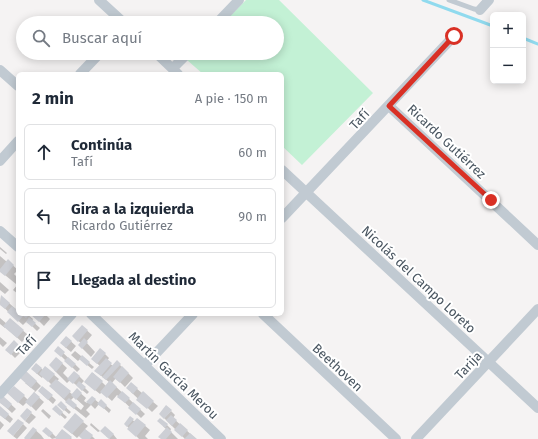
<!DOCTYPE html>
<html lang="es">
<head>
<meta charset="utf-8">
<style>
  :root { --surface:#fff; --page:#f2f2f3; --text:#1f2937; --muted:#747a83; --line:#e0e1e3 }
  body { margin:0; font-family:"Fira Sans",sans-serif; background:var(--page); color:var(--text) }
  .controls { position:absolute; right:12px; top:12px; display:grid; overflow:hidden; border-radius:6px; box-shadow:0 2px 10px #0003 }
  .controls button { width:36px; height:36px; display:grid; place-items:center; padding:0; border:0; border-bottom:1px solid var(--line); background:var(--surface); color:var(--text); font:20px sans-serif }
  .stop { position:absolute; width:12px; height:12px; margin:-9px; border:3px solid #d93025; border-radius:50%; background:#fff }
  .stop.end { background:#d93025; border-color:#fff; box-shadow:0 1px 4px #0008 }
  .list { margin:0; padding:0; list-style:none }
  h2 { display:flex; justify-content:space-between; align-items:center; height:52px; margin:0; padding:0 16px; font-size:17px }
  h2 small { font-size:13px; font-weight:400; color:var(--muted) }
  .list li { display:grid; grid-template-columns:26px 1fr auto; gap:12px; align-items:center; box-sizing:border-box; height:56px; margin:0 8px 8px; padding:0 8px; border:1px solid var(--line); border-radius:6px }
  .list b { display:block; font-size:15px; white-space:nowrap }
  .list p { margin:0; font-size:13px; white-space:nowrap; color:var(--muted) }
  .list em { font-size:13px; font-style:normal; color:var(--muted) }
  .icon { flex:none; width:22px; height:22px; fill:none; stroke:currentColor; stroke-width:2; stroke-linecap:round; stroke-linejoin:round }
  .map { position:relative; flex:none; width:538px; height:439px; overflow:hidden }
  .search { position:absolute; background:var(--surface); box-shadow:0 2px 10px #0003; left:16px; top:16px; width:268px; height:44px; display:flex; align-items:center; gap:10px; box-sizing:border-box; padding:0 14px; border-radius:22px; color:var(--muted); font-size:15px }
  .panel { position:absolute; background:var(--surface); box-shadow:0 2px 10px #0003; left:16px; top:72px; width:268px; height:244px; border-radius:6px }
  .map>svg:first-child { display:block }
  .green { fill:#c3f1d5 }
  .shadow { fill:#0003; fill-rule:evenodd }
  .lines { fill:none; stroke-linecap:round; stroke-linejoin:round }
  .stream { stroke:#90daee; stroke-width:3 }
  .building { fill:#cdcfd5 }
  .lane { stroke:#c1cad2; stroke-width:5 }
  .street { stroke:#c1cad2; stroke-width:10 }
  .route { stroke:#d93025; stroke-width:5 }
  .labels { text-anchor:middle; stroke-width:4; stroke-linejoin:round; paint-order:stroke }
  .street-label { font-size:13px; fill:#4a5661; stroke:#fff }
</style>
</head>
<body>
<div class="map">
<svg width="538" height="439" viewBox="0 0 538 439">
  <rect width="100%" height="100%" fill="#f5f3f3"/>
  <!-- green -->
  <path class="green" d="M246 0H279L373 93 302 165 282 146V74H203L187 60 194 53H277V23H223Z"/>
  <!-- shadow -->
  <path class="shadow" d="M0 247 7 253 6 254 0 249Z
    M0 256 7 262 8 261 18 270 14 274 18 278V281L16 284 0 271Z
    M0 282 9 290 5 294 0 290Z
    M18 284V294L13 290Z
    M1 296 18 311V314H27L33 319 32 321 40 328 37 331 27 321 23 325 13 316 0 304Z
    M32 314H45L50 319 44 326Z
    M0 318 7 324 10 319 28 335 22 342 5 327V328L0 324Z
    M82 326 92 335 86 342 95 352 91 357 79 345 81 343 77 340Z
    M0 337 7 343 3 347 0 344Z
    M66 337 76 346 71 352 65 347Z
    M19 345 23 350 15 358 11 354Z
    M58 348 80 369 77 372 60 355Z
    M75 351 94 367 92 369 80 359 78 361 71 355Z
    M105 354 109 358 107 361 113 366 117 362 133 378 125 387 116 378 112 383 145 414 141 418 117 395 112 401 102 392 100 394 90 386 93 373 106 386 109 382 100 375V366L92 359Z
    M56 358 67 368 63 373 69 379 79 376 84 381 81 384 89 392 87 394 70 380 67 383 54 370Z
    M36 364 43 370 46 368 59 379 57 381 73 395 77 390 86 398 84 401 87 403 92 397 99 403 101 401 111 410 109 413 99 404 95 409 91 405 86 410 90 414 86 418 71 406 55 391 52 385 43 376 42 378 36 373ZM74 397 84 406 81 410 70 401Z
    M36 381 41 386 34 393 44 402 36 411 27 402 23 406 13 398 24 396 28 400 35 391 25 383Z
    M131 384 158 406 152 412 131 392Z
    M42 387 56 400 53 404 43 395Z
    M3 397 16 409 12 413 0 402Z
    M61 403 71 412 69 414 63 409Z
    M0 407 13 419 10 423 0 415Z
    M56 407 67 417 65 419 58 413Z
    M43 409 51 416 49 419 41 411Z
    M171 411 175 415 173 418 196 439H185L164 418Z
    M31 413 36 417 29 424 25 421Z
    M130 418 135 422 137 419 150 430 145 436 148 439H139L125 424Z
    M0 421 4 425 0 430Z
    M83 422 88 426 85 429 95 439H83L79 436 77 438 69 431Z
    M91 423 100 431 98 432 90 425Z
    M23 424 27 428 17 439 13 436Z
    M167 425 171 429 170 431 178 439H162L166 429 163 426Z
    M33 428 41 435 44 439H26Z
    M62 430 72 439H57L56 438 52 439 48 435 52 433 56 437Z
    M113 434 117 439H110L106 436Z"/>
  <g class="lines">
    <!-- stream -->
    <path class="stream" d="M423 0 493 26
      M523 38 538 44"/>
  </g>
  <!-- building -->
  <path class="building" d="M8 259 14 265 5 276 0 272V269Z
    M1 295 10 303 5 309 0 305Z
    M12 306 17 310 18 309V314H30L26 318 23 316 18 322 7 312Z
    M30 314H46L39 322Z
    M29 317 36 323 32 327 26 322Z
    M10 318 24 330 17 338 3 326Z
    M82 325 88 330 78 342 72 336Z
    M66 336 72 341 66 348 60 343Z
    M84 338 88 342 82 349 78 345Z
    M14 340 19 345 11 355 5 350Z
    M58 346 65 352 61 357 54 351Z
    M100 348 106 353 97 364 91 359Z
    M82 355 90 362 87 366 79 359Z
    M56 357 63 363 56 372 49 365Z
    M68 357 76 364 72 368 64 361Z
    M106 358 112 363 101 376 94 371Z
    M117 360 121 364 106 380 102 377Z
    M36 363 42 368 37 374 31 369Z
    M45 366 55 374 48 382 39 374Z
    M122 366 129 373 120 383 113 377Z
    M26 371 37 381 31 388 20 378Z
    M74 371 80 376 73 384 67 379Z
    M92 372 103 381 95 391 84 382Z
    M56 379 71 391 64 399 49 386Z
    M110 380 117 387 107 398 100 392Z
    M79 381 86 387 82 391 76 385Z
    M131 382 138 388 133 394 126 388Z
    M14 386 25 395 18 403 7 393Z
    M42 386 53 395 48 400 38 391Z
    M77 388 82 393 76 400 71 395Z
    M122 391 130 398 125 403 117 397Z
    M143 391 154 401 147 409 136 400Z
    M34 392 40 397 31 407 25 402Z
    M3 396 12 404 8 409 0 403V399Z
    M92 396 96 399 91 405 86 402Z
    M69 398 77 405 74 409 65 402Z
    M101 399 107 405 104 409 97 404Z
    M61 401 67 407 64 411 57 405Z
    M133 402 141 409 136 415 128 408Z
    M56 405 63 412 60 416 52 409Z
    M166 405 172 410 164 419 159 414Z
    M0 406 9 414 5 419 0 415Z
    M27 408 32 412 25 421 20 416Z
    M75 413 84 421 72 434 63 427Z
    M171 415 177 420 172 426 166 420Z
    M130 416 134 419 127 427 124 424Z
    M137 418 146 425 136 437 127 429Z
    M160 418 168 424 165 428 157 421Z
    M18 419 24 423 13 436 7 431Z
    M180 423 188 430 182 437 174 430Z
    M105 426 114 434 109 439 100 431Z
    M33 427 37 430 30 439H25L24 438Z
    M46 427 53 433 49 437 42 431Z
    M167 427 172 432 166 439H161L158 437Z
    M62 429 72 437 70 439H56L55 438Z
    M85 429 93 435 90 439H82L79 436Z
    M190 433 197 439H184Z"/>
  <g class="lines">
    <!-- lane -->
    <path class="lane" d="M449 0 474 9 480 10"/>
    <!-- street -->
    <path class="street" d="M99 0 124 23
      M480 10 489 0
      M217 23 239 0
      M156 53 178 74
      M173 68 188 53
      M0 70 18 86
      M80 74 100 53
      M389 106 538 245
      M0 161 18 141
      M282 170 538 408
      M282 218 454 36
      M0 231 18 247
      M91 314 221 439
      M263 314 396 439
      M145 365 193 314
      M0 394 72 314
      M416 439 538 309"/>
  </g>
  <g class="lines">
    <!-- route -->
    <path class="route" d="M454 36 389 106 491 200"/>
  </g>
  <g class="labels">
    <!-- street labels -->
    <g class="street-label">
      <text transform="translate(359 119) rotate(-47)" y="5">Tafí</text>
      <text transform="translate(447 141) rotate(43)" y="5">Ricardo Gutiérrez</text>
      <text transform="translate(419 279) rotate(43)" y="5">Nicolás del Campo Loreto</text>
      <text transform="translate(26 345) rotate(-47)" y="5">Tafí</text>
      <text transform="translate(468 365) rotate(-47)" y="5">Tarija</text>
      <text transform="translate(338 367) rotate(43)" y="5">Beethoven</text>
      <text transform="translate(174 375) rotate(44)" y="5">Martín García Merou</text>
    </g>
  </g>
</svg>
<div class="controls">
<button>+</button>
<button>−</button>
</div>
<div class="stop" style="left:454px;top:36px"></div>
<div class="stop end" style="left:491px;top:200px"></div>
<div class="search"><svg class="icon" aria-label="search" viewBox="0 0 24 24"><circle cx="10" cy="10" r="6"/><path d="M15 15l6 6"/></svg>Buscar aquí</div>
<section class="panel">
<h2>2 min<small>A pie · 150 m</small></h2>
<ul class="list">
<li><svg class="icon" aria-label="ahead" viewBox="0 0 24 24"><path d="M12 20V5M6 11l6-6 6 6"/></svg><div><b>Continúa</b><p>Tafí</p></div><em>60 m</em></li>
<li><svg class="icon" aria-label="left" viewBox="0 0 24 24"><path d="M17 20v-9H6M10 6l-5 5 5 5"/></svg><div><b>Gira a la izquierda</b><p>Ricardo Gutiérrez</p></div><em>90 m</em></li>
<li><svg class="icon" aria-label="arrive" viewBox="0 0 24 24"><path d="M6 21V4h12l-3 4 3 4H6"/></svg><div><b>Llegada al destino</b></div></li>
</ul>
</section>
</div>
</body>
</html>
